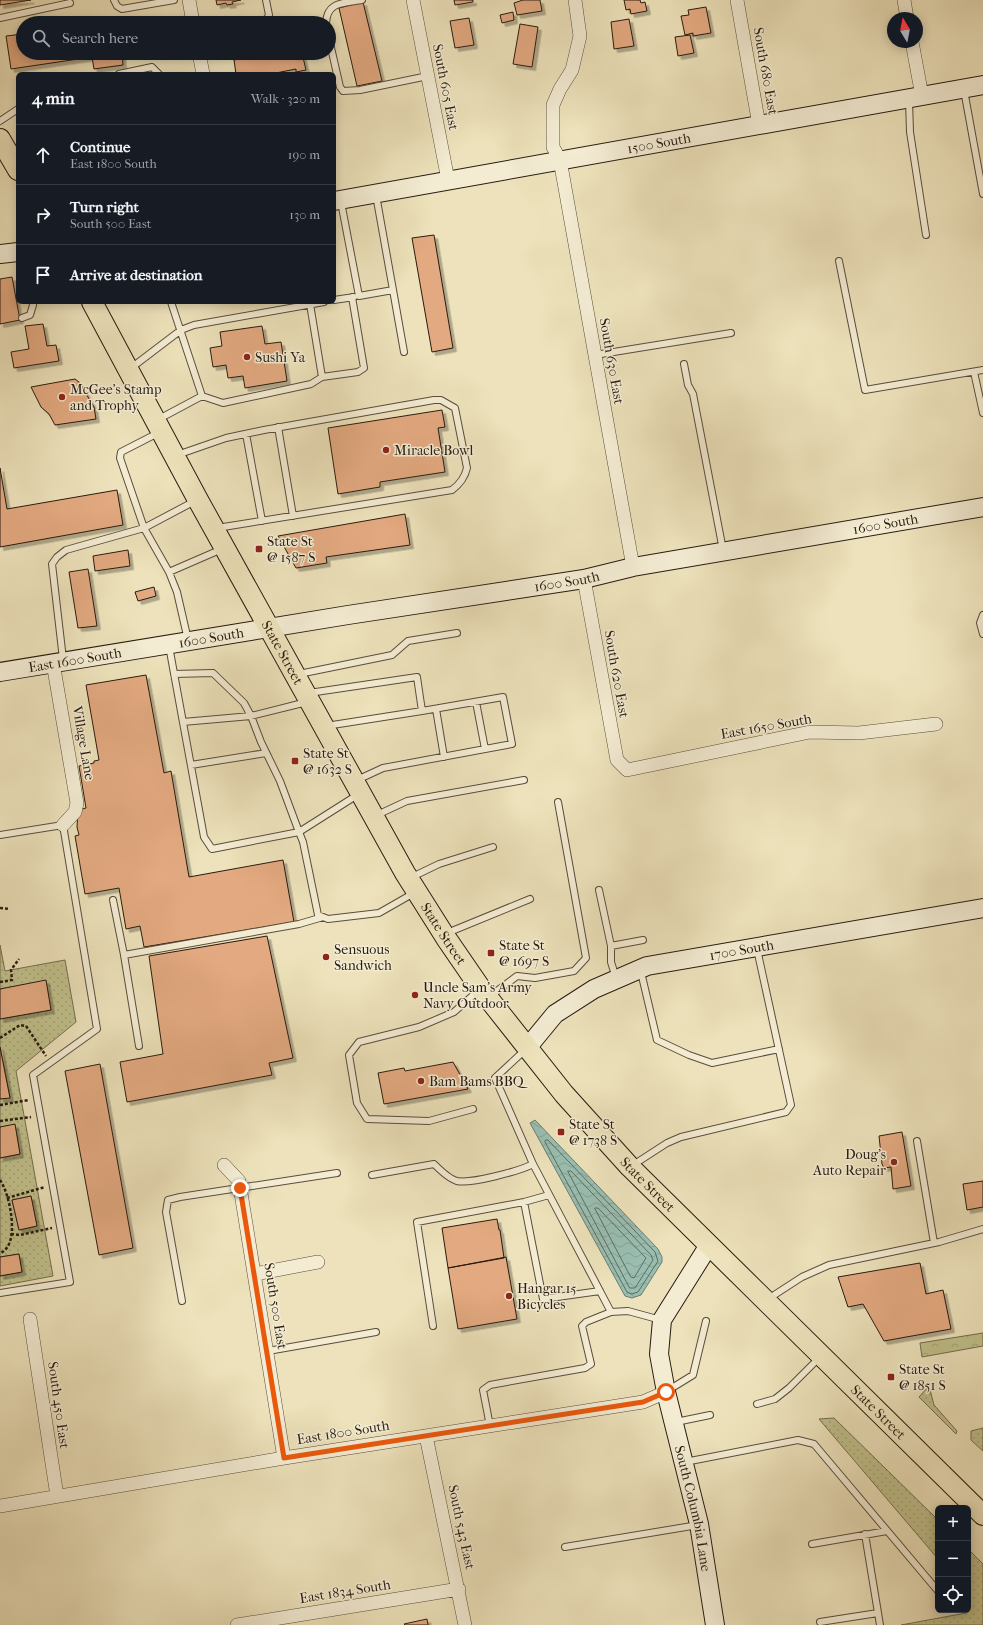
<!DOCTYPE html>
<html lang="en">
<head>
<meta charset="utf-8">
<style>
  :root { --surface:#171b24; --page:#242831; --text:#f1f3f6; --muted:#9ea1a6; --line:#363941 }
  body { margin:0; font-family:"IM FELL French Canon",serif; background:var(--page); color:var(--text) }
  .controls { position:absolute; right:12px; bottom:12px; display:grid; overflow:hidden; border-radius:6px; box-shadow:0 2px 10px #0003 }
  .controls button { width:36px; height:36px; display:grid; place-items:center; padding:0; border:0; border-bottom:1px solid var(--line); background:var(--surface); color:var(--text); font:20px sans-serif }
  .compass { position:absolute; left:887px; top:12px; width:36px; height:36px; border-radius:50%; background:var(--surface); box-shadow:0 2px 10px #0003; rotate:350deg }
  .stop { position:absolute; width:12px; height:12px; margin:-9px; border:3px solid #ea580c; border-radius:50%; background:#fff }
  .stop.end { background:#ea580c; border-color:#fff; box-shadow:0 1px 4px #0008 }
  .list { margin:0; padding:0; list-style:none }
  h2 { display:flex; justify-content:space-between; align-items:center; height:52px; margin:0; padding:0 16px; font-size:17px }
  h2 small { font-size:13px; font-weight:400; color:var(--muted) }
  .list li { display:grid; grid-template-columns:26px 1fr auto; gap:12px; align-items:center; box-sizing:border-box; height:60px; padding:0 16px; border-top:1px solid var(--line) }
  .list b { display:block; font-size:15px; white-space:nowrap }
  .list p { margin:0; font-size:13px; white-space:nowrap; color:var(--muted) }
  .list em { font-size:13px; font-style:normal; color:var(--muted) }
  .icon { flex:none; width:22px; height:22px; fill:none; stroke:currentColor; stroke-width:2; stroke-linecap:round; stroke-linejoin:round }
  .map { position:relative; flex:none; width:983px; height:1625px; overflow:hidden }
  .search { position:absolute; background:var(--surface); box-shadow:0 2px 10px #0003; left:16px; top:16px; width:320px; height:44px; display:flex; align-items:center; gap:10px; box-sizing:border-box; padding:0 14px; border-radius:22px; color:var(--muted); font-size:15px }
  .panel { position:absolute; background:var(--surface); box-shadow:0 2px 10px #0003; left:16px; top:72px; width:320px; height:232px; border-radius:6px }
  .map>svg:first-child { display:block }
  .grass { fill:url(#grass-dots); stroke:#746e4e; fill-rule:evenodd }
  .forest { fill:url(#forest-crowns); stroke:#746e4e }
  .water { fill:url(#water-waves); stroke:#6c7d71 }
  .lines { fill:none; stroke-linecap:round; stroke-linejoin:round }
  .shore { stroke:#606c60; stroke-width:1 }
  .building { fill:#e3a980; stroke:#281b10; filter:url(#shadow) }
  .lane-casing { stroke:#594d3b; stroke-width:8 }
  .street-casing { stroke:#594d3b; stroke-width:14 }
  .secondary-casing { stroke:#281b10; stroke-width:20 }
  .primary-casing { stroke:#281b10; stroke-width:22 }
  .path { stroke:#281b10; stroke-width:2.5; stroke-dasharray:3 2; stroke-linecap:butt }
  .lane { stroke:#f3ecd3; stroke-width:6 }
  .street { stroke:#f3ecd3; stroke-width:13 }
  .secondary { stroke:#f3ecd3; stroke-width:18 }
  .primary { stroke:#ede2bb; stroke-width:20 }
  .route { stroke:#ea580c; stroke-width:5 }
  .poi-dot { fill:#8f2418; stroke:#f3ecd3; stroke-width:1.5 }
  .labels { text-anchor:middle; stroke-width:3; stroke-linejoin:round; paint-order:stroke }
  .street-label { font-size:14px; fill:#281b10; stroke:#f3ecd3 }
  .poi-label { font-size:14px; fill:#281b10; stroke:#f3ecd3; text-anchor:start }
</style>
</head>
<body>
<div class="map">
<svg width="983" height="1625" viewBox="0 0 983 1625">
  <defs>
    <pattern id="grass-dots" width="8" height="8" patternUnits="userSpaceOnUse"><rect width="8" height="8" fill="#c0c08b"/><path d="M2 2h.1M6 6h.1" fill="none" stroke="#a5a477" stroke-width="1.8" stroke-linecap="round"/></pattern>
    <pattern id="forest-crowns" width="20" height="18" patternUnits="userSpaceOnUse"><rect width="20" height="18" fill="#c0c08b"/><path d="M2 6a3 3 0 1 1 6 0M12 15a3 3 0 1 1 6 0" fill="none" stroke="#a5a477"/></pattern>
    <pattern id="water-waves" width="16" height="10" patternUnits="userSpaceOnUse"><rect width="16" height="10" fill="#99beb1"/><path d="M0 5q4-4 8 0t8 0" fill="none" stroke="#84a397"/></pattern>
    <filter id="shadow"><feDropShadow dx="3.5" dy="3.5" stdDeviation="0" flood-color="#0004"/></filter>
  </defs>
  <rect width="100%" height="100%" fill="#ede2bb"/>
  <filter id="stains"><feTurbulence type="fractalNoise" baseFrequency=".005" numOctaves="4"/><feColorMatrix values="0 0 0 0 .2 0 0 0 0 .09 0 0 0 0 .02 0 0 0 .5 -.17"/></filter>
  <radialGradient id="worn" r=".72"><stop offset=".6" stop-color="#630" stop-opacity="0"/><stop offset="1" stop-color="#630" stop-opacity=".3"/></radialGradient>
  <!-- grass -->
  <path class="grass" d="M0 945 5 971 65 960 76 1022 16 1071 53 1276 0 1286V1276L22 1272 19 1254 0 1257V1158L20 1154 15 1125 0 1127V1099L10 1097 0 1047V1019L51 1010 46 981 0 989ZM31 1196 37 1226 19 1230 12 1200Z
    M929 1386 934 1405 957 1431 956 1434 919 1397Z
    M834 1418 938 1520V1559L819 1419Z
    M983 1428V1451L971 1440V1431Z
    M968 1549 983 1564V1625H901L966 1613C971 1595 968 1570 968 1549Z"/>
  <!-- forest -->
  <path class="forest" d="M983 1333V1346L922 1357 920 1343Z"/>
  <!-- water -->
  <path class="water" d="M535 1120 658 1249 662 1257V1262L641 1295 632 1298 625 1296 530 1123Z"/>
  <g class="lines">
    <!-- shore -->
    <path class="shore" d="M546 1140H548L655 1252 658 1261 638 1292 632 1294 627 1292 545 1142Z
      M568 1171H571L651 1255 653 1260 635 1288H630Z
      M595 1208H598L646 1258 634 1278 631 1277Z"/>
  </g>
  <!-- building -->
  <path class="building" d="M0 0H31L0 5Z
    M216 0H241L232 2 233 4 227 5 226 3 217 5Z
    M454 0H473V2L455 5Z
    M523 0H540L542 11 517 15 514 3Z
    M624 0H640L641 3 645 2 647 11 631 14 630 9 626 10Z
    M363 2 382 81 357 86 339 8Z
    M706 7 711 33 693 36V33L685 35 681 16 689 15 688 10Z
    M513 12 514 20 502 23 500 15Z
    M469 18 474 45 455 48 450 21Z
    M629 19 634 46 614 49 611 22Z
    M520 24 538 27 532 67 513 64Z
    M23 34V53H122L123 65 94 69 92 57 11 69 6 36Z
    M690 35 694 53 678 56 675 37Z
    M270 53H302L306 70 296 72V69L271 74H236L234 60Z
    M434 235 453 348 432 352 412 238Z
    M12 277 20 320 0 324V279Z
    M43 324 47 346 56 345 59 361 14 368 11 352 29 349 25 326Z
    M262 326 265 344 281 342 287 381 245 388 243 376 228 378 226 365 213 367 210 348 222 346 220 332Z
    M75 379 79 382 94 407 96 419 55 425 49 414 41 407 31 387Z
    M442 410 445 427 438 428 445 472 380 482V487L338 494 328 428Z
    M0 468 7 509 117 490 123 525 0 547Z
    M405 514 410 545 326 557 327 563 296 568 278 536Z
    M128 550 130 566 95 571 93 556Z
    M88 569 97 626 78 628 69 572Z
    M154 587 156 596 138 601 135 592Z
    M146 675 164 773 171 771 189 877 283 860 294 922 144 947 140 926 126 929 119 888 85 894 75 836 79 835 77 827 78 810 86 808 79 766 94 763V761L99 760 86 685Z
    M267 936 293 1058 269 1063 272 1075 127 1102 120 1062 163 1054 149 956Z
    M46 980 51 1010 0 1019V989Z
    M0 1047 10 1098 0 1099Z
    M453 1062 468 1089 384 1104 378 1073 404 1068 405 1071Z
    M100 1064 133 1248 99 1255 65 1071Z
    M15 1124 20 1154 0 1158V1127Z
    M902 1132 911 1186 893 1189 891 1167 884 1168 882 1164 879 1136Z
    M983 1181V1207L967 1210 963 1184Z
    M31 1196 37 1226 19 1230 12 1200Z
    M497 1219 499 1230H500L504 1258 448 1268 442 1228Z
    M19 1254 22 1272 0 1276V1257Z
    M506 1257 517 1319 458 1329 448 1268Z
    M920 1263 926 1294 943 1290 951 1329 884 1341 863 1304 848 1307 838 1277Z
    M427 1619 428 1625H405L404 1624Z"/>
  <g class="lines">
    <defs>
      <path id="lane" d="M114 0 117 6 122 9 174 0
        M0 18 70 3
        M264 23 269 15 266 0
        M326 23C327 1 345 3 362 0
        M329 39 340 87 343 91 360 90 428 76
        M119 74 152 67 159 74
        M964 90 983 194
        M909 100 910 132 926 235
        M0 121 18 109
        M341 202 359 296 393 290 376 195
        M839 261 865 390 983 370
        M393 290 404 352
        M334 300 354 297
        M171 302 202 396 223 403 311 384 322 377 310 304
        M22 318 30 315 33 305
        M595 355 731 333
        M684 364 688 385 693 394 723 550
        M131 368 181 330 194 325 324 302
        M974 372 983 413
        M322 377 358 372 364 368 352 297
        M157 420 202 396
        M278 427 293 516
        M160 432 121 452 120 458 144 528 169 572 177 592 188 640
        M246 434 262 521
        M177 455 226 438 264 430 434 400H441L455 408 467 468C465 477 460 484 452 490L217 528
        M169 572 222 549
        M983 615 980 623 983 634
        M169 646 204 837 212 849 299 832 303 842 318 915 328 919 379 913 414 893
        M63 659 52 564 57 557 66 550 144 528 195 501
        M174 674 213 673 244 703 251 716 261 742 280 781 299 832 359 794
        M299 674 392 655 408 641 457 633
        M309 693 417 677 422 711 326 726
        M476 702 485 749
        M436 709 444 757
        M183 722 251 716 307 702
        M191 765 266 753
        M357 780 383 768 512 744 503 697 422 711
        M377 815 407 801 524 780
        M0 835 63 825 97 1029 33 1075 70 1282 0 1293
        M412 877 439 864 493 847
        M599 890 611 946V962L616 978
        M113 900 124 955
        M447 933 530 899
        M611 946 643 940
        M641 972 657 1040 689 1055 712 1063 779 1049
        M489 997 517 976 535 978 574 971 586 958 558 802
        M139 1046 124 955 299 924 323 917
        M525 1050 495 1078 533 1164 611 1312 628 1311 661 1320
        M473 1109 429 1121 367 1119 357 1103 349 1055 359 1042 419 1027 454 1012 478 991
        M917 1141 934 1243
        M633 1165 667 1143 681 1137 786 1112 791 1105 757 949
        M372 1175 434 1164C440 1170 449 1179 457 1181 471 1184 520 1171 533 1164
        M524 1202 543 1299 600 1291
        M768 1299 802 1277 829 1265 939 1242 983 1229
        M182 1301 166 1212 168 1200 180 1197 337 1173
        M433 1326 417 1222 524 1202 549 1195
        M268 1351 376 1332
        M667 1391 693 1375 706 1321
        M757 1404 775 1399 789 1388 819 1358
        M676 1422 710 1415
        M490 1426 483 1390 490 1385 585 1368 591 1364 582 1326 586 1322 611 1312
        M685 1462 798 1440 814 1444 938 1591
        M865 1534 880 1625
        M812 1544 887 1531
        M565 1547 698 1525
        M820 1622 878 1613"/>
      <path id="street" d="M189 0 193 23
        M413 0 448 180
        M575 0 580 36 572 70 560 89 553 105V147L560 160 633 567
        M737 0 759 125
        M904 0 907 18
        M912 42 922 96
        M199 53 203 74
        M584 579 617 760 627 770 810 732 859 733 936 724
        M53 663 77 803 75 812 63 825
        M224 1165 239 1181 284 1458
        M255 1274 318 1262
        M30 1319 57 1496
        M426 1436 465 1625
        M0 1506 284 1458 643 1402 666 1392
        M237 1625 459 1589"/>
      <g id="secondary">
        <path id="s1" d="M334 201 983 85"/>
        <path d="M0 254 18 252"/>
        <path id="s2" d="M0 672 348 615 584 579 633 567 983 507"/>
        <path id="s3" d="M527 1048 555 1014 594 989 647 966 983 908"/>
        <path id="s4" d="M709 1245 662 1320 659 1354 666 1392 699 1524 715 1625"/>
      </g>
      <g id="primary">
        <path d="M0 139 18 170"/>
        <path id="s5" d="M92 302 198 500 405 873 446 938 481 989 564 1094 630 1167 983 1515"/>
      </g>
    </defs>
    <!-- lane casing -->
    <use href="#lane" class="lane-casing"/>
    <!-- street casing -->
    <use href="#street" class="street-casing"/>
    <!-- secondary casing -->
    <use href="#secondary" class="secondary-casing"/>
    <!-- primary casing -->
    <use href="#primary" class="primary-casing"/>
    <!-- path -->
    <path class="path" d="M0 908 10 909
      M0 982 12 980 11 970 19 959
      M0 1038 20 1025 26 1026 46 1056
      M0 1105 29 1100
      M0 1121 31 1117
      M0 1180C10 1194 21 1246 0 1253
      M7 1198 45 1187
      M11 1234 20 1235 52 1228"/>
    <!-- lane -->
    <use href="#lane" class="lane"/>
    <!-- street -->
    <use href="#street" class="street"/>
    <!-- secondary -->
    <use href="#secondary" class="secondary"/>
    <!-- primary -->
    <use href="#primary" class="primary"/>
  </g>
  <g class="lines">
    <!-- route -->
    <path class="route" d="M240 1188 284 1458 643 1402 666 1392"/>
  </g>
  <!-- markers -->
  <g class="poi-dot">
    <circle cx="247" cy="357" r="4"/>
    <circle cx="62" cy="397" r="4"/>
    <circle cx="386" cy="450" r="4"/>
    <rect x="255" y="545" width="8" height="8" rx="2"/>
    <rect x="291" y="757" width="8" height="8" rx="2"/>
    <rect x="487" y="949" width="8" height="8" rx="2"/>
    <circle cx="326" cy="957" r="4"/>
    <circle cx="415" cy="995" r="4"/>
    <circle cx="421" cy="1081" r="4"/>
    <rect x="557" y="1128" width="8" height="8" rx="2"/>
    <circle cx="894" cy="1162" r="4"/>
    <circle cx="509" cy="1296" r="4"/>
    <rect x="887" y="1373" width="8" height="8" rx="2"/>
  </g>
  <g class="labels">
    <!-- street labels -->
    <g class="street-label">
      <text transform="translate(766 71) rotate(80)" y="5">South 680 East</text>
      <text transform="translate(446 87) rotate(79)" y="5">South 605 East</text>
      <text dy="5" stroke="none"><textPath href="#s1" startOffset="330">1500 South</textPath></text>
      <text transform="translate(612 361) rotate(80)" y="5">South 630 East</text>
      <text dy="5" stroke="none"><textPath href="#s2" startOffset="898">1600 South</textPath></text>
      <text dy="5" stroke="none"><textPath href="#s2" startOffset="574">1600 South</textPath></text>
      <text dy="5" stroke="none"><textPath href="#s2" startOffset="214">1600 South</textPath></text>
      <text dy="5" stroke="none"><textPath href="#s5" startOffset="399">State Street</textPath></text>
      <text dy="5" stroke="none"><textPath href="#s2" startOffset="76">East 1600 South</textPath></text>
      <text transform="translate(617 674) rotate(80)" y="5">South 620 East</text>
      <text transform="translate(766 726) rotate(-10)" y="5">East 1650 South</text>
      <text transform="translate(84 743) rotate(80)" y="5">Village Lane</text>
      <text dy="5" stroke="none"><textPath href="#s5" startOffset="723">State Street</textPath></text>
      <text dy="5" stroke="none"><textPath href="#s3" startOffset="244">1700 South</textPath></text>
      <text dy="5" stroke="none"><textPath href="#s5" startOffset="1047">State Street</textPath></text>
      <text transform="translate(276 1306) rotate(81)" y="5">South 500 East</text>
      <text transform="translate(59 1405) rotate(82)" y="5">South 450 East</text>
      <text dy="5" stroke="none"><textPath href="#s5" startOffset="1371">State Street</textPath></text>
      <text transform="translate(343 1432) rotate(-9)" y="5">East 1800 South</text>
      <text dy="5" stroke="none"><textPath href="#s4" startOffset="281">South Columbia Lane</textPath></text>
      <text transform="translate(462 1527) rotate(78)" y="5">South 543 East</text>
      <text transform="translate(345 1591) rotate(-9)" y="5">East 1834 South</text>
    </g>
    <!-- poi labels -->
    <g class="poi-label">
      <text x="255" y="362">Sushi Ya</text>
      <text x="70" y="394">McGee's Stamp<tspan x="70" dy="16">and Trophy</tspan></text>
      <text x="394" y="455">Miracle Bowl</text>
      <text x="267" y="546">State St<tspan x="267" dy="16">@ 1587 S</tspan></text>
      <text x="303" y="758">State St<tspan x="303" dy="16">@ 1632 S</tspan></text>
      <text x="499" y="950">State St<tspan x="499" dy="16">@ 1697 S</tspan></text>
      <text x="334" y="954">Sensuous<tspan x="334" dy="16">Sandwich</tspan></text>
      <text x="423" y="992">Uncle Sam's Army<tspan x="423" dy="16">Navy Outdoor</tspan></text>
      <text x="429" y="1086">Bam Bams BBQ</text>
      <text x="569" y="1129">State St<tspan x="569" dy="16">@ 1738 S</tspan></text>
      <text x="886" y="1159" text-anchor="end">Doug's<tspan x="886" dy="16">Auto Repair</tspan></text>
      <text x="517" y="1293">Hangar 15<tspan x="517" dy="16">Bicycles</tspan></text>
      <text x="899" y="1374">State St<tspan x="899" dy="16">@ 1851 S</tspan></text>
    </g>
  </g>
  <rect width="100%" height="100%" filter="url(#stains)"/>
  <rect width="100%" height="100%" fill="url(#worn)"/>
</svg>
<div class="controls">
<button>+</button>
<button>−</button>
<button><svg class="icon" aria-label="locate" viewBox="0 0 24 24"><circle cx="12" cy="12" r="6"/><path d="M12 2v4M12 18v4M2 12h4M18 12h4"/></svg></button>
</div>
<svg class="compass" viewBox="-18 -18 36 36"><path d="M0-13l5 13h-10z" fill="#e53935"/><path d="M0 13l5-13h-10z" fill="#9ea1a6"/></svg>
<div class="stop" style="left:666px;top:1392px"></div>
<div class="stop end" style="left:240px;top:1188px"></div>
<div class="search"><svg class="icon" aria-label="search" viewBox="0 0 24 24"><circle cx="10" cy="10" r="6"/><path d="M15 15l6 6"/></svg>Search here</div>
<section class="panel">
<h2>4 min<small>Walk · 320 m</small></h2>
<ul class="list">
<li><svg class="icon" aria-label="ahead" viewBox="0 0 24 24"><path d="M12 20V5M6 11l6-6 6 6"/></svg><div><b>Continue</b><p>East 1800 South</p></div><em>190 m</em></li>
<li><svg class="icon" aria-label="right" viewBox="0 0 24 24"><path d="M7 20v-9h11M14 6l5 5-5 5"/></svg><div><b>Turn right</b><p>South 500 East</p></div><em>130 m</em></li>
<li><svg class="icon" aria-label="arrive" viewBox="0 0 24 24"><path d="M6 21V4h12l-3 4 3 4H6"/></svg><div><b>Arrive at destination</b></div></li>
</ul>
</section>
</div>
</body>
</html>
